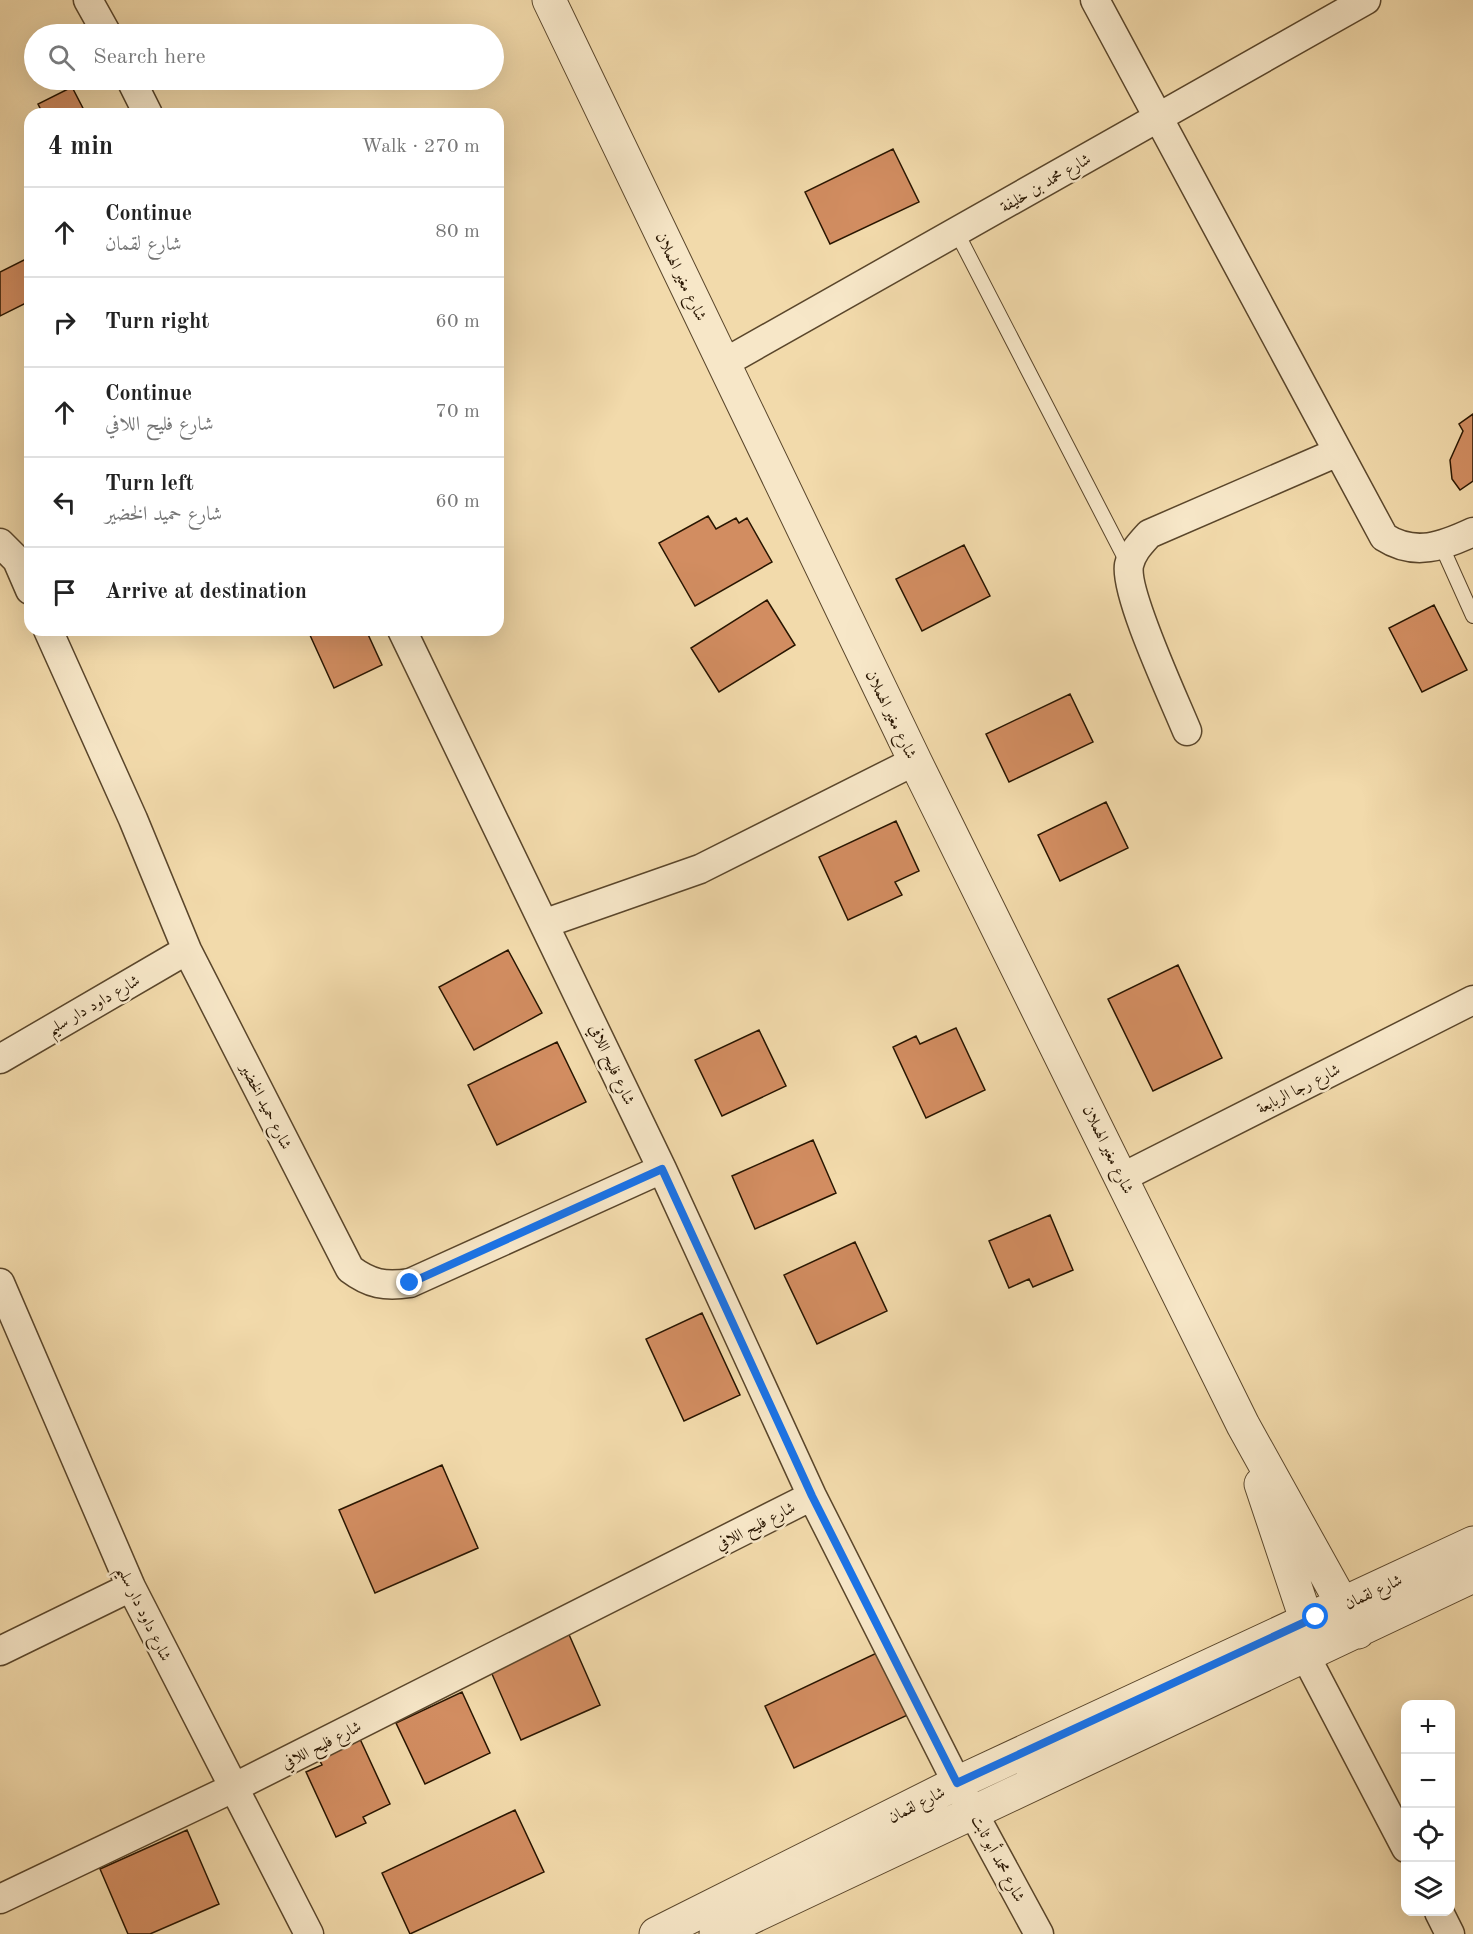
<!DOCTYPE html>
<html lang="en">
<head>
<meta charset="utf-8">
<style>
  :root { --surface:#fff; --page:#f2f2f2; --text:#222; --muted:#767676; --line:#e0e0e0 }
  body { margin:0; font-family:"Old Standard TT",Amiri,serif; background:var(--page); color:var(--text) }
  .controls { position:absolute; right:18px; bottom:18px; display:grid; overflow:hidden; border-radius:12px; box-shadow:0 6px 24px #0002 }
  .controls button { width:54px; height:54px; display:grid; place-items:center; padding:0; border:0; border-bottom:2px solid var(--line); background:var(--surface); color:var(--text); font:30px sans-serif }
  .stop { position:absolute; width:18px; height:18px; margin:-14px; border:4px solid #1a73e8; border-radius:50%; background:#fff }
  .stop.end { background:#1a73e8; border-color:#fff; box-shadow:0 2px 6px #0008 }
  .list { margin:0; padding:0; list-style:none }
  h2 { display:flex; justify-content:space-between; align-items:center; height:78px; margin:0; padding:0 24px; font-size:26px }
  h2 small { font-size:20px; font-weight:400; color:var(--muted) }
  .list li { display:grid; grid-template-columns:39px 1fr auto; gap:18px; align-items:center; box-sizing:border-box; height:90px; padding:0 24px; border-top:2px solid var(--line) }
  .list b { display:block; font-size:22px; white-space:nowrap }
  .list p { margin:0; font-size:20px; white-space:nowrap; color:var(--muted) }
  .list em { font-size:20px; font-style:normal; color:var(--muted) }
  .icon { flex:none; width:33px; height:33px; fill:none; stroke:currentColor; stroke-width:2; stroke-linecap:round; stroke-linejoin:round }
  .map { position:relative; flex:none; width:1473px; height:1934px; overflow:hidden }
  .search { position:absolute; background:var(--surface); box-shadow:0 6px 24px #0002; left:24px; top:24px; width:480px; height:66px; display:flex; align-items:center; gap:15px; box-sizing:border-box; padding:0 21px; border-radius:33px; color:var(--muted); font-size:22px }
  .panel { position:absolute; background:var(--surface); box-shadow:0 6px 24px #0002; left:24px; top:108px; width:480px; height:528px; border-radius:18px }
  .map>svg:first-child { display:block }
  .building { fill:#d28d61; stroke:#281500; stroke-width:1.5 }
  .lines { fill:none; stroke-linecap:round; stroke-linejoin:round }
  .service-casing { stroke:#5a462b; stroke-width:16 }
  .minor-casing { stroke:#5a462b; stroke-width:31 }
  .tertiary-casing { stroke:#5a462b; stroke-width:35 }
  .service { stroke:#f7e7c8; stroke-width:14 }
  .minor { stroke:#f7e7c8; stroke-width:28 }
  .tertiary { stroke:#f7e7c8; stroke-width:33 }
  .route { stroke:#1a73e8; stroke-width:8 }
  .labels { text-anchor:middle; stroke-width:5; stroke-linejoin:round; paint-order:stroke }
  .street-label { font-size:16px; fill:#281500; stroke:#f7e7c8 }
</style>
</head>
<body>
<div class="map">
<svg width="1473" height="1934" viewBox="0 0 1473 1934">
  <rect width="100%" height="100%" fill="#f2daab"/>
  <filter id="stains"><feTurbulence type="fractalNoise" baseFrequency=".00333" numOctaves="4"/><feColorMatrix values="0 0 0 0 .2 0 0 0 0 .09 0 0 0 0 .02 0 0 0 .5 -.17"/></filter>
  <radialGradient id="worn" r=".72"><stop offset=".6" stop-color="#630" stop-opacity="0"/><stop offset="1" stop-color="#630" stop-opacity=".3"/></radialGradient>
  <!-- building -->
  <path class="building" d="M72 87 86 114H43L38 104Z
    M893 149 919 202 830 244 805 192Z
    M30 257V301L0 316V272Z
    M1473 414V481L1460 490 1452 479 1450 460 1463 431 1459 424Z
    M708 516 716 529 736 518 739 523 747 518 772 562 695 606 659 543Z
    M964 545 990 596 922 631 896 579Z
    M767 600 795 645 719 692 691 648Z
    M1434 605 1467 670 1422 692 1389 628Z
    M316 630H366L382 665 334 688 309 633Z
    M1070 694 1093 742 1009 782 986 734Z
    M1106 802 1128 848 1060 881 1038 835Z
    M896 821 919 871 895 882 902 895 848 920 819 857Z
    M508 950 542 1013 474 1050 439 987Z
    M1178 965 1222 1058 1153 1091 1108 999Z
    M956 1028 985 1090 926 1118 893 1047 916 1036 920 1044Z
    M759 1030 786 1086 722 1116 695 1060Z
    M557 1042 586 1102 497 1145 468 1085Z
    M813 1140 836 1193 755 1229 732 1176Z
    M1050 1215 1073 1270 1033 1287 1029 1279 1009 1288 989 1241Z
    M855 1242 887 1311 817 1344 784 1275Z
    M702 1313 740 1395 684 1421 646 1339Z
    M442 1465 478 1548 375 1593 339 1510Z
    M567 1630 600 1705 521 1740 488 1665Z
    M883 1650 912 1713 794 1768 765 1706Z
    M462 1692 490 1753 425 1784 396 1723Z
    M360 1739 390 1804 363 1817 366 1823 336 1837 306 1772 322 1765 319 1759Z
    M515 1810 544 1872 410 1934 382 1873Z
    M187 1830 219 1904 150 1934H128L100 1869Z"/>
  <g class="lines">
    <defs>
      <path id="service" d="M957 233 1128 564
        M1442 547 1473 616"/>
      <path id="minor" d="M88 0 107 34
        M1095 0 1384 537C1415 557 1443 546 1473 532
        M131 80 148 114
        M724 363 1366 0
        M0 543 17 560 30 590
        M48 630 133 819 187 950 350 1269C370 1284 385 1287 410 1283L662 1169
        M402 630 662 1169 812 1496 957 1783 1039 1934
        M1187 731C1174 699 1124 593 1129 565 1132 552 1140 544 1149 534L1338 452
        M546 923 700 869 915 761
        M0 1059 187 950
        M1123 1177 1473 1000
        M0 1283 131 1587 309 1934
        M0 1651 131 1587
        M1306 1657 1406 1848
        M0 1899 233 1788 812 1496
        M1439 1912 1450 1934"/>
      <path id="tertiary" d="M549 0 915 761 1243 1425 1358 1632
        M1261 1484 1314 1643
        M656 1934 957 1783 1473 1543
        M716 1934 1473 1576"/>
    </defs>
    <!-- service casing -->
    <use href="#service" class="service-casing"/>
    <!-- minor casing -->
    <use href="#minor" class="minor-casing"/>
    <!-- tertiary casing -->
    <use href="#tertiary" class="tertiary-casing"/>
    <!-- service -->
    <use href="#service" class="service"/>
    <!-- minor -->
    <use href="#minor" class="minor"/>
    <!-- tertiary -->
    <use href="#tertiary" class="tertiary"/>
  </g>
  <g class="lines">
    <!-- route -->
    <path class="route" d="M410 1283 662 1169 812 1496 957 1783 1316 1617"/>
  </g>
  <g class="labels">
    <!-- street labels -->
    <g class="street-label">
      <text transform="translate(1045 182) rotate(-30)" y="6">شارع محمد بن خليفة</text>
      <text transform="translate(682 276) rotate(64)" y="6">شارع مغير الهملان</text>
      <text transform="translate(892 714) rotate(64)" y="6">شارع مغير الهملان</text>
      <text transform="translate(93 1004) rotate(-30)" y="6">شارع داود دار سليم</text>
      <text transform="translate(613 1064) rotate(65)" y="6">شارع فليح اللافي</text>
      <text transform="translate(1298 1088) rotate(-27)" y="6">شارع رجا الربابعة</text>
      <text transform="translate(267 1106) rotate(63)" y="6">شارع حميد الخضير</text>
      <text transform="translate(1109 1149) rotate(64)" y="6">شارع مغير الهملان</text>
      <text transform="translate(755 1525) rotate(-27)" y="6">شارع فليح اللافي</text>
      <text transform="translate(1373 1591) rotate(-25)" y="6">شارع لقمان</text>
      <text transform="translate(145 1613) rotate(64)" y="6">شارع داود دار سليم</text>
      <text transform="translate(321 1744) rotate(-27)" y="6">شارع فليح اللافي</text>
      <text transform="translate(916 1804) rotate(-27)" y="6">شارع لقمان</text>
      <text transform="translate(999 1858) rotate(62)" y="6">شارع محمد أبو ثابت</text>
    </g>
  </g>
  <rect width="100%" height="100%" filter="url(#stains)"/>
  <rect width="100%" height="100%" fill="url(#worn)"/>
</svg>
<div class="controls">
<button>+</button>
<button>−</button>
<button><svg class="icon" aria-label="locate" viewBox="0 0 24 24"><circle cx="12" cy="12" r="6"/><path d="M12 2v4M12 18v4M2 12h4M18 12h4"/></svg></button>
<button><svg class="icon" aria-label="layers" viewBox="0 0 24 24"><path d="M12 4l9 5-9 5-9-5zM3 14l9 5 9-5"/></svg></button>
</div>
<div class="stop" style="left:1316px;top:1617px"></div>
<div class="stop end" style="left:410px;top:1283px"></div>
<div class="search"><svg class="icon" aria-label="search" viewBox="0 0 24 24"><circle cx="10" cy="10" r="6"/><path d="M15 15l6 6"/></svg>Search here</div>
<section class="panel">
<h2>4 min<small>Walk · 270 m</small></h2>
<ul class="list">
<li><svg class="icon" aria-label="ahead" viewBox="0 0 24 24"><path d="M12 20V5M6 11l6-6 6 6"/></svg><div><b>Continue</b><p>شارع لقمان</p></div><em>80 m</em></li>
<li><svg class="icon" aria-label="right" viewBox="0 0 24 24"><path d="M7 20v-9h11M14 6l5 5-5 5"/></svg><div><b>Turn right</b></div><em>60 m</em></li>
<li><svg class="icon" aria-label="ahead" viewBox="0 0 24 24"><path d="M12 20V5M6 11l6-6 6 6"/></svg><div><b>Continue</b><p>شارع فليح اللافي</p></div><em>70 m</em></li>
<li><svg class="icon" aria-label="left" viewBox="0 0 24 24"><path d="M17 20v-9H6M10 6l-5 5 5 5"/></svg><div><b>Turn left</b><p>شارع حميد الخضير</p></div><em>60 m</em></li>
<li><svg class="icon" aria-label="arrive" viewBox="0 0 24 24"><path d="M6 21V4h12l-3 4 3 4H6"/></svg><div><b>Arrive at destination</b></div></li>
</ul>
</section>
</div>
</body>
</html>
